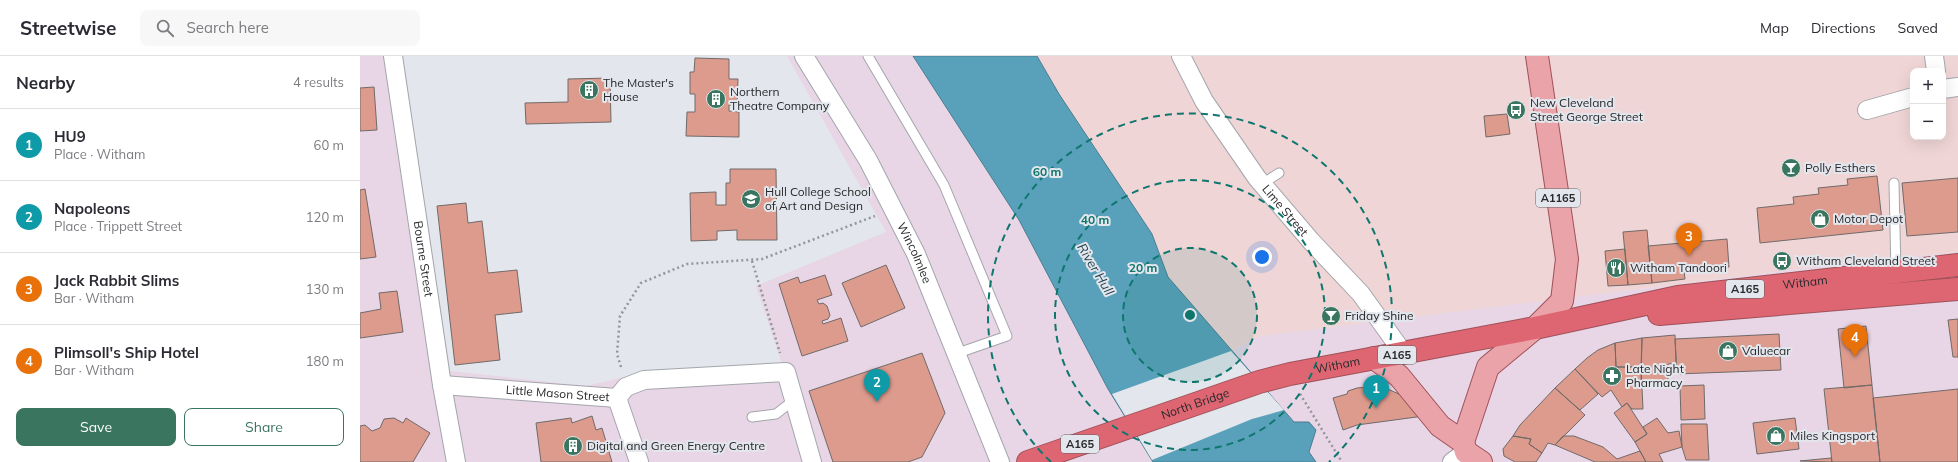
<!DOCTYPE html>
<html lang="en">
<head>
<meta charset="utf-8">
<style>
  :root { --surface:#fff; --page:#f7f7f7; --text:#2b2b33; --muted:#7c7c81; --line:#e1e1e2; --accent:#3a755f }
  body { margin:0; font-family:Mulish,sans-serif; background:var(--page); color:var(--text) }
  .controls { position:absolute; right:12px; top:12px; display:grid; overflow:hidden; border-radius:8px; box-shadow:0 4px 16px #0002 }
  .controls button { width:36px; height:36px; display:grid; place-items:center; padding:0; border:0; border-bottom:1px solid var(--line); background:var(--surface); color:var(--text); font:20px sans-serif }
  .you { position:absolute; left:902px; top:201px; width:14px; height:14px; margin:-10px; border:3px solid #fff; border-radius:50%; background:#1a73e8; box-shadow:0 0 0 6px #1a73e833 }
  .badge { display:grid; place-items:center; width:26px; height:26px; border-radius:50%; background:var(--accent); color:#fff; font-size:13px; font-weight:700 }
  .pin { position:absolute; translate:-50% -33px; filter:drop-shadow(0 1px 2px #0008) }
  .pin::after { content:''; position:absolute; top:21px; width:14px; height:12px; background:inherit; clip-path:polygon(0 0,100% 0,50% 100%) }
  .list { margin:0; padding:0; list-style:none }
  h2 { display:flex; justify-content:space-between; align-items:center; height:52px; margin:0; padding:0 16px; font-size:17px }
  h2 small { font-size:13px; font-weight:400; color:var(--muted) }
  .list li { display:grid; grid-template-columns:26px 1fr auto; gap:12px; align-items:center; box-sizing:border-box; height:72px; padding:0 16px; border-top:1px solid var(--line) }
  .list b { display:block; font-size:15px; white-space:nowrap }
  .list p { margin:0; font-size:13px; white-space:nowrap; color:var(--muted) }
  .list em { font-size:13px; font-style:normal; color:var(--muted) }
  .actions { display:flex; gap:8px; padding:12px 16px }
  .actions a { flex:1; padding:9px 0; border:1px solid var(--accent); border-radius:8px; text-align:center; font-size:14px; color:var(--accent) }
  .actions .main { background:var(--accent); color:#fff }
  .icon { flex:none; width:22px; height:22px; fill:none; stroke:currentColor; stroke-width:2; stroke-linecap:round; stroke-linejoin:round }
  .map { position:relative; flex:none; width:1598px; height:406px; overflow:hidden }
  header { display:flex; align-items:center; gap:24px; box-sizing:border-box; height:56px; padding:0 20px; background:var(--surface); border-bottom:1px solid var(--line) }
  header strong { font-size:19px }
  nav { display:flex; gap:22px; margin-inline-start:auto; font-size:14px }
  .search { width:280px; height:36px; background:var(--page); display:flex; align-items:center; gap:10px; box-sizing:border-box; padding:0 14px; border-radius:8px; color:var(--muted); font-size:15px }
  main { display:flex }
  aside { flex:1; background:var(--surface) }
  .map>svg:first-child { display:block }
  .commercial { fill:#e8d6e6 }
  .industrial { fill:#f0d5d6; fill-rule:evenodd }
  .water { fill:#59a1ba; stroke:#4a7d8f }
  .pier { fill:#e3e6ec }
  .building { fill:#dd9b8e; stroke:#706a69 }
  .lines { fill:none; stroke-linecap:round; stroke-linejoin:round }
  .lane-casing { stroke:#a3a6ab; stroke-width:11 }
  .street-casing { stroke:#a3a6ab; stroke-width:20 }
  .primary-casing { stroke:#9e5159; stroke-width:24 }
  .highway-casing { stroke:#9e5159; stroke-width:24 }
  .path { stroke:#939599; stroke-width:2.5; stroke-dasharray:2 3; stroke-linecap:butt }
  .lane { stroke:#fff; stroke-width:9 }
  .street { stroke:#fff; stroke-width:18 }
  .primary { stroke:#eba3aa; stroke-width:22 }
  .highway { stroke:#de6672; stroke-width:22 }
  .ring { fill:none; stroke:#0f766e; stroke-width:2; stroke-dasharray:7 5 }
  .labels { text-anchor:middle; stroke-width:4; stroke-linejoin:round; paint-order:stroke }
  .shield { fill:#e3e6ec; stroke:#606265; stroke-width:1 }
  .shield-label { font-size:11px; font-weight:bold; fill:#28292b }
  .poi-label { font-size:12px; fill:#28292b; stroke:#e3e6ec; text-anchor:start }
  .street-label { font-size:12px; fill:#28292b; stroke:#e3e6ec }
  .water-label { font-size:13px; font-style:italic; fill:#1d3e4a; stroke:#e3e6ec }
  .centre { fill:#0f766e; stroke:#e3e6ec; stroke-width:2 }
  .ring-label { font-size:12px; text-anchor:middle; font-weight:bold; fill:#0f766e; stroke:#e3e6ec; stroke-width:4; stroke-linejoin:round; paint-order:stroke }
</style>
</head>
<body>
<header>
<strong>Streetwise</strong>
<div class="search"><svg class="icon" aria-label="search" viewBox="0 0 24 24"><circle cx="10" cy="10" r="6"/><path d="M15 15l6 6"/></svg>Search here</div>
<nav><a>Map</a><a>Directions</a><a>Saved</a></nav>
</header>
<main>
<aside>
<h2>Nearby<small>4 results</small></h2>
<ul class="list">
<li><span class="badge" style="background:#0f9aa8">1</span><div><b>HU9</b><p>Place · Witham</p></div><em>60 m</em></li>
<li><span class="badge" style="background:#0f9aa8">2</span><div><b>Napoleons</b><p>Place · Trippett Street</p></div><em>120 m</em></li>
<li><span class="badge" style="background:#e8710a">3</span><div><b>Jack Rabbit Slims</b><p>Bar · Witham</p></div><em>130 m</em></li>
<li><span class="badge" style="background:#e8710a">4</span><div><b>Plimsoll's Ship Hotel</b><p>Bar · Witham</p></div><em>180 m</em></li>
</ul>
<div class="actions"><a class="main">Save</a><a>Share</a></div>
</aside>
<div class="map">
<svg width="1598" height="406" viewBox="0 0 1598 406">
  <rect width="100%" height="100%" fill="#e3e6ec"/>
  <!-- commercial -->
  <path class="commercial" d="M0 0H43L90 315 226 330 276 318 423 311 396 230 526 176 427 0H553L659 164 748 333 793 406H0Z
    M1598 196V406H956L949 396V366H934L871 295 900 280 1481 208Z"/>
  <!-- industrial -->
  <path class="industrial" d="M677 0H1598V196L1481 208 900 280 871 295 808 221 792 178 699 38ZM1553 15H1583V81H1553Z"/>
  <!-- water -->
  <path class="water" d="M553 0H677L699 38 792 178 808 221 934 366H949L956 374 949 396 956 406H793L748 333 659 164Z"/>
  <!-- pier -->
  <path class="pier" d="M871 295 924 354 892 363 792 404 752 338Z"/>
  <!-- building -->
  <path class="building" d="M335 2 369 3V23H378L377 49H369V55L379 56V81L326 80 327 56H335V38H330V16H334Z
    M250 22 251 66 166 68 165 47 208 46V23Z
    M14 31 17 74 0 75V32Z
    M1147 58 1150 78 1126 81 1124 60Z
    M370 113H416L417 184H377V174L357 175V184L331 185 330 137 356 136V149H366V127H370Z
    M1517 120 1523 174 1400 187 1397 152 1434 148 1433 141 1459 138 1458 132 1488 129 1487 123Z
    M1598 122V176L1547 180 1542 127Z
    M5 133 16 201 0 203V134Z
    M106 147 108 167 122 165 128 217 157 214 162 256 135 259 140 304 95 309 77 150Z
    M1287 174 1292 227 1268 229 1263 176Z
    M1367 183 1369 211 1324 215 1325 223 1292 227 1288 190Z
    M1265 193 1268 229 1248 230 1245 195Z
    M526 209 545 252 501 271 482 227Z
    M465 219 472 239 457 244 459 248 463 247 467 250 470 259 468 263 462 265 463 268 481 262 488 285 442 300 419 228 438 221 440 227Z
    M37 235 43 276 0 282V257L21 253 19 237Z
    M1598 263V301H1593L1588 264Z
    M1506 270 1512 329 1484 332 1478 273Z
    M1419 278 1421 314 1317 318 1315 283Z
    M1315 279 1316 307 1308 308V325L1281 327 1282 282Z
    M1282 282 1281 311H1256L1255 287Z
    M1255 287 1256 311H1281L1283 353H1272L1267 347 1262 351 1251 334 1242 341 1215 313 1227 302 1238 294Z
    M562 297 585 357 562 401 548 406H473L449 335Z
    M1215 313 1238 338 1220 354 1195 332Z
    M1344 329 1345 363 1321 364 1320 330Z
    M1512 329 1520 406H1472L1464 333Z
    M1021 330 1050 343 1064 360 997 369 983 374 973 342 987 338 988 335 997 332Z
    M1195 332 1225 359 1195 389 1188 387 1182 397 1169 388 1171 383 1153 380 1160 369Z
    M1598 333V406H1520L1513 342Z
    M1267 347 1287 378 1275 386 1254 357Z
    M232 360 236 374 242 372 252 406H181L176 367 211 362 212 367Z
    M34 362 43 367 46 362 70 377 53 406H0V370L5 369 12 375 20 372 24 363Z
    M1297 362 1308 377 1319 375 1322 391 1299 398 1303 406H1286L1275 386 1287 378 1283 371Z
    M1435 362 1439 393 1397 398 1393 367Z
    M1321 368H1347L1349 404H1326L1322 391Z
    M1153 380 1171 383 1169 388 1182 397 1176 406H1155L1144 400 1143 393Z
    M1203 380H1214L1243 391 1257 403 1280 395 1286 406H1235L1195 389Z
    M1471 402 1472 406 1440 405Z"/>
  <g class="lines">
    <defs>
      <path id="lane" d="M508 0 584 129 647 280 595 298
        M1534 127 1536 217
        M902 128 919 117
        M392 361 416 358 434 344"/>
      <g id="street">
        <path id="s1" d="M33 0 82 329 96 406"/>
        <path id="s2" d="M444 0 508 104 556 198 640 406"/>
        <path id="s3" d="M821 0 844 45 897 122 951 185 1001 238 1044 298"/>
        <path d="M1574 0 1576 15"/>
        <path d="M1583 33 1598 31"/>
        <path d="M1507 54 1553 41"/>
        <path id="s4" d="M82 329 257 342 266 331 284 324 426 316 452 406"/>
        <path d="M257 342 279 406"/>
        <path d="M1092 406 1106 396"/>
      </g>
      <path id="primary" d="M1014 302 1039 320 1080 370 1103 386
        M1121 406 1106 396 1103 386 1128 311 1175 272 1202 245 1207 203 1177 0"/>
      <g id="highway">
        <path d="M1299 258 1598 233"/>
        <path id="s5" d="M668 406 899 326 930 318 1175 272 1318 241 1598 209"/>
      </g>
    </defs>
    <!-- lane casing -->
    <use href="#lane" class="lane-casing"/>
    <!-- street casing -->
    <use href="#street" class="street-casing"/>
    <!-- primary casing -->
    <use href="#primary" class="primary-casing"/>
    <!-- highway casing -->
    <use href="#highway" class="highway-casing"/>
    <!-- path -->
    <path class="path" d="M392 205 420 297
      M261 311 257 298 260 260 281 227 327 208 402 203 515 160
      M940 338 982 406"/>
    <!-- lane -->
    <use href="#lane" class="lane"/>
    <!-- street -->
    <use href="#street" class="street"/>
    <!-- primary -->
    <use href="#primary" class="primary"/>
    <!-- highway -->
    <use href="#highway" class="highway"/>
  </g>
  <!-- distance rings -->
  <circle cx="830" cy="259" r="67" fill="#0f766e" fill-opacity=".12"/>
  <g class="ring">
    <circle cx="830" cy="259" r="67"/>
    <circle cx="830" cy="259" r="135"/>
    <path d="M691 406A202 202 0 1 1 969 406"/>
  </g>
  <!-- icons -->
  <defs>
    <symbol id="building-disc" viewBox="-11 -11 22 22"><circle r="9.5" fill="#3a755f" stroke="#e3e6ec"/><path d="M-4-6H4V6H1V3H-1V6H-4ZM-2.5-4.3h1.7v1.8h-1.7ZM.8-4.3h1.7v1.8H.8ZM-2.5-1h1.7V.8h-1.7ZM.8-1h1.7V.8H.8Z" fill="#fff"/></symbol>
    <symbol id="bus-disc" viewBox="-11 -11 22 22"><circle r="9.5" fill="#3a755f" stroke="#e3e6ec"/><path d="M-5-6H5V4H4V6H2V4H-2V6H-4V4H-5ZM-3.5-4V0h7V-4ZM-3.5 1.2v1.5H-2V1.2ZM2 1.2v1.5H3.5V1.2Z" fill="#fff"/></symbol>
    <symbol id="bar-disc" viewBox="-11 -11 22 22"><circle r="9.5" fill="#3a755f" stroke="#e3e6ec"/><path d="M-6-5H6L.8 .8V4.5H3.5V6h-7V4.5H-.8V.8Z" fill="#fff"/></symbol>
    <symbol id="university-disc" viewBox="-11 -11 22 22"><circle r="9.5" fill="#3a755f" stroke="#e3e6ec"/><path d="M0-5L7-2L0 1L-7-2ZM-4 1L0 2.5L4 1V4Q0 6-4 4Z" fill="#fff"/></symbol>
    <symbol id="shop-disc" viewBox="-11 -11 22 22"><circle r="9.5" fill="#3a755f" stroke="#e3e6ec"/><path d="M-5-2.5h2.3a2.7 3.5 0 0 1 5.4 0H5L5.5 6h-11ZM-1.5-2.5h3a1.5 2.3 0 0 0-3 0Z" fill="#fff"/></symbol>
    <symbol id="restaurant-disc" viewBox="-11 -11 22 22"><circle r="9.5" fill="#3a755f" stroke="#e3e6ec"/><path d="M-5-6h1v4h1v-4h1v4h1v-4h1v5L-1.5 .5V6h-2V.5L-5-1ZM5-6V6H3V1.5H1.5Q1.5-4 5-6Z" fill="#fff"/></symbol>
    <symbol id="pharmacy-disc" viewBox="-11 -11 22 22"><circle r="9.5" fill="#3a755f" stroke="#e3e6ec"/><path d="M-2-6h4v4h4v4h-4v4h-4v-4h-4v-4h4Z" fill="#fff"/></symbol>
  </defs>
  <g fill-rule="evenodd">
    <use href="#building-disc" x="218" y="23" width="22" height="22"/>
    <use href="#building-disc" x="345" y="32" width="22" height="22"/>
    <use href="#bus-disc" x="1145" y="43" width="22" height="22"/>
    <use href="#bar-disc" x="1420" y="101" width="22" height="22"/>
    <use href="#university-disc" x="380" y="132" width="22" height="22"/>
    <use href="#shop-disc" x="1449" y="152" width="22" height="22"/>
    <use href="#bus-disc" x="1411" y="194" width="22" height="22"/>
    <use href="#restaurant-disc" x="1245" y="201" width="22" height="22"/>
    <use href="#bar-disc" x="960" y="249" width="22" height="22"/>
    <use href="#shop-disc" x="1357" y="284" width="22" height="22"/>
    <use href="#pharmacy-disc" x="1241" y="309" width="22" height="22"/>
    <use href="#shop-disc" x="1405" y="369" width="22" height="22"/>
    <use href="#building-disc" x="202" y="379" width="22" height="22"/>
  </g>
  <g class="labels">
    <!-- shield labels -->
    <g class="shield">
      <rect x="1176" y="133" width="44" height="18" rx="3"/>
      <rect x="1366" y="224" width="38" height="18" rx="3"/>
      <rect x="1018" y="290" width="38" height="18" rx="3"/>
      <rect x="701" y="379" width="38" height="18" rx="3"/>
    </g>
    <g class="shield-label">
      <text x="1198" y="146">A1165</text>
      <text x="1385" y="237">A165</text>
      <text x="1037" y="303">A165</text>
      <text x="720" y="392">A165</text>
    </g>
    <!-- poi labels -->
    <g class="poi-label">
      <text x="243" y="31">The Master's<tspan x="243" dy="14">House</tspan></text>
      <text x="370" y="40">Northern<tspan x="370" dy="14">Theatre Company</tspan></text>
      <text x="1170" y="51">New Cleveland<tspan x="1170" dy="14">Street George Street</tspan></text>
      <text x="1445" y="116">Polly Esthers</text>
      <text x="405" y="140">Hull College School<tspan x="405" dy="14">of Art and Design</tspan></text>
      <text x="1474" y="167">Motor Depot</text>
      <text x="1436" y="209">Witham Cleveland Street</text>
      <text x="1270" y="216">Witham Tandoori</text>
      <text x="985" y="264">Friday Shine</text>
      <text x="1382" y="299">Valuecar</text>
      <text x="1266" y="317">Late Night<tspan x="1266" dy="14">Pharmacy</tspan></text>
      <text x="1430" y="384">Miles Kingsport</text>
      <text x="227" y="394">Digital and Green Energy Centre</text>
    </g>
    <!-- street labels -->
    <g class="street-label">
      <text dy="4" stroke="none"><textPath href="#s3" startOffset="187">Lime Street</textPath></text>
      <text dy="4" stroke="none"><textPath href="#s2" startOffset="226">Wincolmlee</textPath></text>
      <text dy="4" stroke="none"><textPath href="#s1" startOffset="205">Bourne Street</textPath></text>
      <text dy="4" stroke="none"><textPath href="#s5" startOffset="800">Witham</textPath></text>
      <text dy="4" stroke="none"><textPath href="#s5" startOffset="325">Witham</textPath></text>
      <text dy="4" stroke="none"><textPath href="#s4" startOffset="116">Little Mason Street</textPath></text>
      <text dy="4" stroke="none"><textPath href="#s5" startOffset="177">North Bridge</textPath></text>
    </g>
    <!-- water labels -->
    <g class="water-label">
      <text transform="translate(736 213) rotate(59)" y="5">River Hull</text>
    </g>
  </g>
  <circle cx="830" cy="259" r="6" class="centre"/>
  <g class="ring-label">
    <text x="687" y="120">60 m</text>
    <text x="735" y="168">40 m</text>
    <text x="783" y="216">20 m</text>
  </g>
</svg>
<div class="controls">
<button>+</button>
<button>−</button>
</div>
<div class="you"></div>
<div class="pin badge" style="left:1016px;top:352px;background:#0f9aa8">1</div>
<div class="pin badge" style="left:517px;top:346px;background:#0f9aa8">2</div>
<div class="pin badge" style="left:1329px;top:200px;background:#e8710a">3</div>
<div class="pin badge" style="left:1495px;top:301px;background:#e8710a">4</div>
</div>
</main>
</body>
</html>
